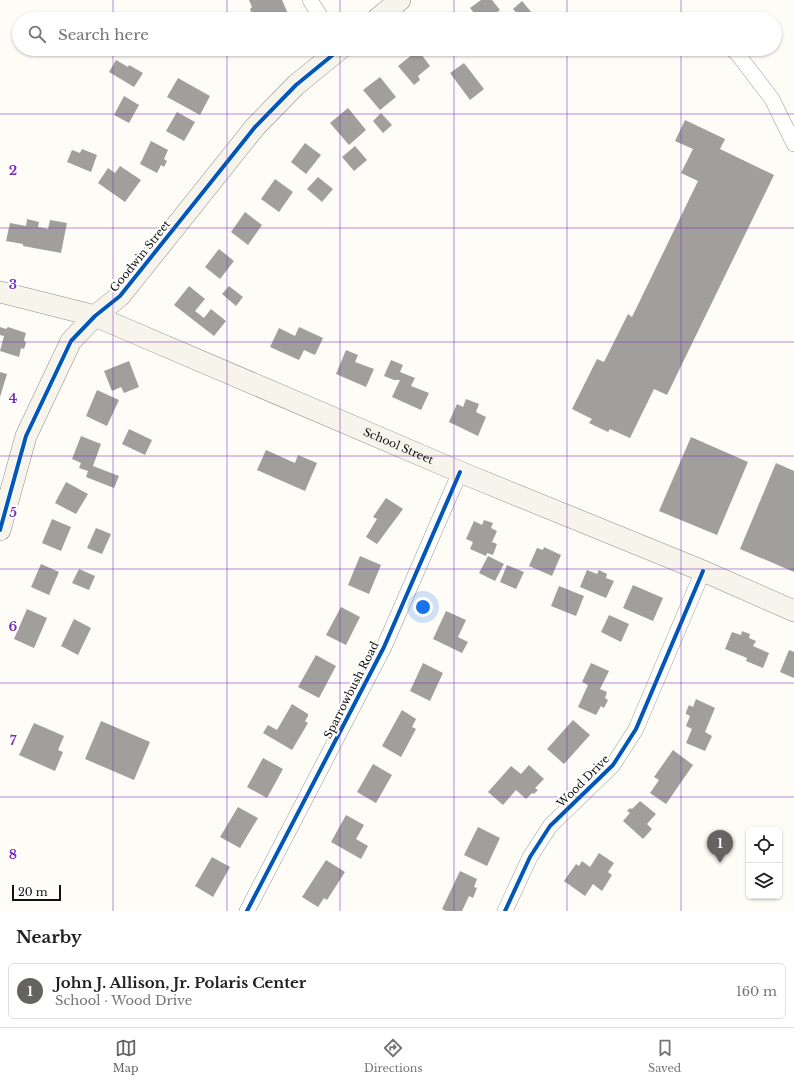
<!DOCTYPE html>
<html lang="en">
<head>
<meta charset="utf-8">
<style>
  :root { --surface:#fff; --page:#f6f6f6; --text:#202124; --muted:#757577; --line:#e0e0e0; --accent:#646362 }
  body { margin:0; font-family:"Libre Baskerville",serif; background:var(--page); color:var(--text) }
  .controls { position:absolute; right:12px; bottom:12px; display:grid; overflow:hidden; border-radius:6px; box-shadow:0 1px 3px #0004 }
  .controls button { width:36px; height:36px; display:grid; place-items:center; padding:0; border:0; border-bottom:1px solid var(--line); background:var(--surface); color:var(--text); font:20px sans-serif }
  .scale { position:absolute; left:12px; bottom:10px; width:49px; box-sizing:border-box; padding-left:4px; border:2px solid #111; border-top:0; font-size:11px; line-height:14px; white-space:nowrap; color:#111; -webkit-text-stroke:3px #fff; paint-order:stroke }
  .you { position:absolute; left:423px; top:607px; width:14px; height:14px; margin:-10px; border:3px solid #fff; border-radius:50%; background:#1a73e8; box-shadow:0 0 0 6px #1a73e833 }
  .badge { display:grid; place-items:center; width:26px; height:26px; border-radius:50%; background:var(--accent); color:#fff; font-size:13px; font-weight:700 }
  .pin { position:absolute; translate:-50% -33px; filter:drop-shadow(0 1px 2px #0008) }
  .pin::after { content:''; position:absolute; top:21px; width:14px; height:12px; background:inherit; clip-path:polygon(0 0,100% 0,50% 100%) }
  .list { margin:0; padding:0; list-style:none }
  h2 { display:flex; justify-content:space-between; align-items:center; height:52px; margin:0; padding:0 16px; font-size:17px }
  h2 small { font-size:13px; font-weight:400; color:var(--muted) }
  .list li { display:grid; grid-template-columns:26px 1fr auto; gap:12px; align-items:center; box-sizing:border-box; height:56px; margin:0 8px 8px; padding:0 8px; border:1px solid var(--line); border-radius:6px }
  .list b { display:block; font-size:15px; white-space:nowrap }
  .list p { margin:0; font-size:13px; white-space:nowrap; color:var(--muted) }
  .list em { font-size:13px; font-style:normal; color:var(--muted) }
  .icon { flex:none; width:22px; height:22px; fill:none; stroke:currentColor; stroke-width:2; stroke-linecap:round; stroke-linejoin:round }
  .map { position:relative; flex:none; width:794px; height:911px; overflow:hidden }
  .search { position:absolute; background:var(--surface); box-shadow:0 1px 3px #0004; left:12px; right:12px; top:12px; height:44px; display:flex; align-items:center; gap:10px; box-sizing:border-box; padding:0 14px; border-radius:22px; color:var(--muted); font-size:15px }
  .sheet { height:116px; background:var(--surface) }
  nav { display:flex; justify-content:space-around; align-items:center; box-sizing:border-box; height:56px; border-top:1px solid var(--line); background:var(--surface); font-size:11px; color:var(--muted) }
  nav a { display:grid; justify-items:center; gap:2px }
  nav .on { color:var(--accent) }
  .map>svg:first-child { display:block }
  .building { fill:#a19f9c }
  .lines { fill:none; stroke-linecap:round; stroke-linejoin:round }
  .street-casing { stroke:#979795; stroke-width:16 }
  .secondary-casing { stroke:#8e8d8b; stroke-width:22 }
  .street { stroke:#fffffe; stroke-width:15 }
  .secondary { stroke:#f6f4eb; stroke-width:21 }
  .cycleway-casing { stroke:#fff; stroke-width:6 }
  .cycleway { stroke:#0057b8; stroke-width:4 }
  .grid { fill:none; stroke:#7b2cbf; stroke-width:1; stroke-opacity:0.55 }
  .labels { text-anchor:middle; stroke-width:4; stroke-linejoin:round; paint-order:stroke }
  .street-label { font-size:11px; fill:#111; stroke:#fff }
  .grid-label { font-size:13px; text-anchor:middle; font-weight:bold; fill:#7b2cbf; stroke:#fff; stroke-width:4; stroke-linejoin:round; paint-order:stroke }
</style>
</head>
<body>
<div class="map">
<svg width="794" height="911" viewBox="0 0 794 911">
  <rect width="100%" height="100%" fill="#fdfcf7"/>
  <!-- building -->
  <path class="building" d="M249 0H282L289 16 281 19H254L250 9 252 7Z
    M481 0H492L500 10 488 19H479L470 8Z
    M522 1 532 13 525 19H522L513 9Z
    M443 49H459L449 56Z
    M418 50 430 66 418 76 420 80 414 85 398 66Z
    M116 60 128 67 129 65 143 73 134 87 109 72Z
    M464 63 484 89 470 100 450 73Z
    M380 77 396 97 380 110 363 90Z
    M178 78 210 96 200 115 167 97Z
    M124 96 139 105 129 123 114 115Z
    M348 108 366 130 349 145 330 123Z
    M177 112 195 122 184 141 166 131Z
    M381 113 392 125 383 133 373 121Z
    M685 120 725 139 720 149 774 175 667 395 654 389 630 438 610 429 608 432 589 423 592 419 572 409 597 359 604 362 628 314 632 317 698 181 681 173 693 149 675 141Z
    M151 141 168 150 164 159 167 161 164 167 161 165 157 173 140 164Z
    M305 143 321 155 306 174 291 162Z
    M355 146 367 160 354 171 342 157Z
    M82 149 97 155 91 172 67 162 72 150 80 153Z
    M120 166 141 180 125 202 98 183 108 168 115 173Z
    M318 177 333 189 322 202 307 189Z
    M275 179 293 192 279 212 261 199Z
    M245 212 262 225 248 245 231 232Z
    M27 219 39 222 38 227 48 229 50 220 67 223 61 253 23 246V244L6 241 10 223 26 226Z
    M219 249 234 261 220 279 205 267Z
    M189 286 205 299 195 311 204 318 211 309 226 321 214 336 174 305Z
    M229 286 243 297 236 306 222 294Z
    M0 327 6 329 8 327 26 333 24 340 26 343 24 349 21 348 19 357 0 351 4 336 0 335Z
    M299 327 323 338 315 355 304 350 299 360 270 347 279 328 295 336Z
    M346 350 358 355 355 362 374 369 366 387 336 374Z
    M391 360 403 365 400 372 415 378 411 386 429 393 421 410 392 397 400 380H394L384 376Z
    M129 361 139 387 124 393 121 387 112 391 104 371Z
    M0 372 7 374 0 397Z
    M97 390 119 400 107 426 86 416Z
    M466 399 479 404 476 412 486 417 478 436 449 422 457 404 463 407Z
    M129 429 152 440 145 455 122 444Z
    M81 436 101 444 93 466 119 476 114 488 86 477 88 471 79 468 81 463 72 459Z
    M691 437 748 462 717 535 659 511Z
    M266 450 295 463 298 455 317 463 305 491 257 470Z
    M776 463 794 471V572L740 549Z
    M66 482 88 494 76 514 55 503Z
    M386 498 403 509 377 544 366 537 377 519 373 517Z
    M52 519 71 527 61 551 42 543Z
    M484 520 493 523 491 528 497 531 492 542 497 544 493 555 487 553 486 556 470 549 473 542 466 539 474 521 482 525Z
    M96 528 111 534 102 554 87 548Z
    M544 547 561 555 552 576 529 566 537 548 543 550Z
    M360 556 381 565 369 594 348 585Z
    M488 556 504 564 495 581 479 573Z
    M41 564 59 572 49 595 31 587Z
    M507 565 524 572 516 589 500 582Z
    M79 569 95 576 89 590 72 583Z
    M587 570 597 574 599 570 607 574 606 578 614 581 606 598 580 587Z
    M633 585 663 598 653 621 623 608Z
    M559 586 584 596 576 616 551 606Z
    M341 607 360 617 346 645 326 635Z
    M27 609 47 618 34 648 14 639Z
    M446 611 466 620 458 637 468 642 462 653 433 639Z
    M609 615 629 624 621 642 601 632Z
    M74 619 91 628 78 655 61 646Z
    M742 631 750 634 749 638 756 641 753 646 769 653 763 668 746 661 747 658 725 649 732 632 741 635Z
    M789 650 794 652V678L780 672Z
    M316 655 336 666 319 698 298 687Z
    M423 663 443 673 430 701 410 691Z
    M591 663 609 671 600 689 607 692 605 698 608 700 604 708 601 706 596 715 578 707 588 685 582 682Z
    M696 699 715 708 705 732 712 736 705 751 686 743 692 729 686 726 690 716 686 714V712L689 705 693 707Z
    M292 704 308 714V716L305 721 308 723 292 750 263 733 268 725 277 730Z
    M402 710 416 719 412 727 416 729 401 757 382 746Z
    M573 720 590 735 564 764 547 749Z
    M101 721 150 742 134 780 85 759Z
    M34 723 64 736 58 750 63 752 55 771 19 755Z
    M673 750 693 765 666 804 650 793 659 780 654 777Z
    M263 758 283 769 267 798 247 787Z
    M373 764 392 775 376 803 357 792Z
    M529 765 544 779 535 788 538 790 534 794 532 793 526 799 516 790 503 805 488 792 511 766 521 774Z
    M640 801 656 814 647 824 652 829 643 839 623 821 630 813 627 811 630 808 632 809Z
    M238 807 258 818 240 848 220 837Z
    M346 815 364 825 356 839 368 846 361 859 331 842Z
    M478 827 500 838 487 866 464 855Z
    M599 853 614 863 608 872 612 875 602 891 593 884 585 896 564 881 576 864 579 866 582 861 590 867Z
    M212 857 230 867 213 897 195 886Z
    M326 860 345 872 327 900 324 898 318 907 302 897Z
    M460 871 477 879 474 887 477 888 473 898 469 896 462 911H446L442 909Z"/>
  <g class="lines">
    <defs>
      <path id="street" d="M310 0 322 19
        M732 49 736 52 772 99 794 144
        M247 911 384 647 460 472
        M505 911 530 857 550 826 613 765 636 729 703 571"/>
      <g id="secondary">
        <path d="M377 19 400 0"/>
        <path id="s1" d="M0 292 95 316 460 472 703 571 794 611"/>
        <path d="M0 530 26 436 71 341 95 316 120 296 255 127 296 85 340 49"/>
      </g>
    </defs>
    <!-- street casing -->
    <use href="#street" class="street-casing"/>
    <!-- secondary casing -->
    <use href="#secondary" class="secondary-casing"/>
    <!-- street -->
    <use href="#street" class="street"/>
    <!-- secondary -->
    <use href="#secondary" class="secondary"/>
    <defs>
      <path id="cycleway" d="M0 530 26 436 71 341 95 316 120 296 255 127 296 85 340 49
        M247 911 384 647 460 472
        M505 911 530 857 550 826 613 765 636 729 703 571"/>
    </defs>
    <!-- cycleway casing -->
    <use href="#cycleway" class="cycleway-casing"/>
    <!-- cycleway -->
    <use href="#cycleway" class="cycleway"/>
  </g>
  <!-- grid -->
  <path class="grid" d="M113 0V19M227 0V19M340 0V19M454 0V19M567 0V19M681 0V19M113 49V911M227 49V911M340 49V911M454 49V911M567 49V911M681 49V911M0 114H794M0 228H794M0 342H794M0 456H794M0 569H794M0 683H794M0 797H794"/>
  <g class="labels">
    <!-- street labels -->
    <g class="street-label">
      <text transform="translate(140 256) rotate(-51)" y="4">Goodwin Street</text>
      <text dy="4" stroke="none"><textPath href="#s1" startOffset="428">School Street</textPath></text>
      <text transform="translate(351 690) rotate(-63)" y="4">Sparrowbush Road</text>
      <text transform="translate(583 781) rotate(-45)" y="4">Wood Drive</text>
    </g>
  </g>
  <g class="grid-label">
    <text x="13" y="175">2</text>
    <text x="13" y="289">3</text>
    <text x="13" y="403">4</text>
    <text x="13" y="517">5</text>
    <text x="13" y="631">6</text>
    <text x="13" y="745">7</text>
    <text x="13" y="859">8</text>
  </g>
</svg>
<div class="controls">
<button><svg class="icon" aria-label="locate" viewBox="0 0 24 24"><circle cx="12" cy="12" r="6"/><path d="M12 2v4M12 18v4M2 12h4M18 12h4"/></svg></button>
<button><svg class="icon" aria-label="layers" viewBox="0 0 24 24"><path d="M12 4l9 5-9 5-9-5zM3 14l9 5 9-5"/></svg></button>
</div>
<div class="scale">20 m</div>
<div class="you"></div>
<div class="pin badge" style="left:720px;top:863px">1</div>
<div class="search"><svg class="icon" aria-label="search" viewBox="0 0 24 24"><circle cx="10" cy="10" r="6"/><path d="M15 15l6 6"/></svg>Search here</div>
</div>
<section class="sheet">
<h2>Nearby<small></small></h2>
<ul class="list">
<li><span class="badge">1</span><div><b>John J. Allison, Jr. Polaris Center</b><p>School · Wood Drive</p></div><em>160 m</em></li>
</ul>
</section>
<nav>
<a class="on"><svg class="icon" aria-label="map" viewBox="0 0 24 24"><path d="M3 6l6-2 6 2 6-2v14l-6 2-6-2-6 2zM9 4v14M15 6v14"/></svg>Map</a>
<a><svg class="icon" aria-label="directions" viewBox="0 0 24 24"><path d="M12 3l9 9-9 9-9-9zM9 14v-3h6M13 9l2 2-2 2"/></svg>Directions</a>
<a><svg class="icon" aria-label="saved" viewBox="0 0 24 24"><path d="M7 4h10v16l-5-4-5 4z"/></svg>Saved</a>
</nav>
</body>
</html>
